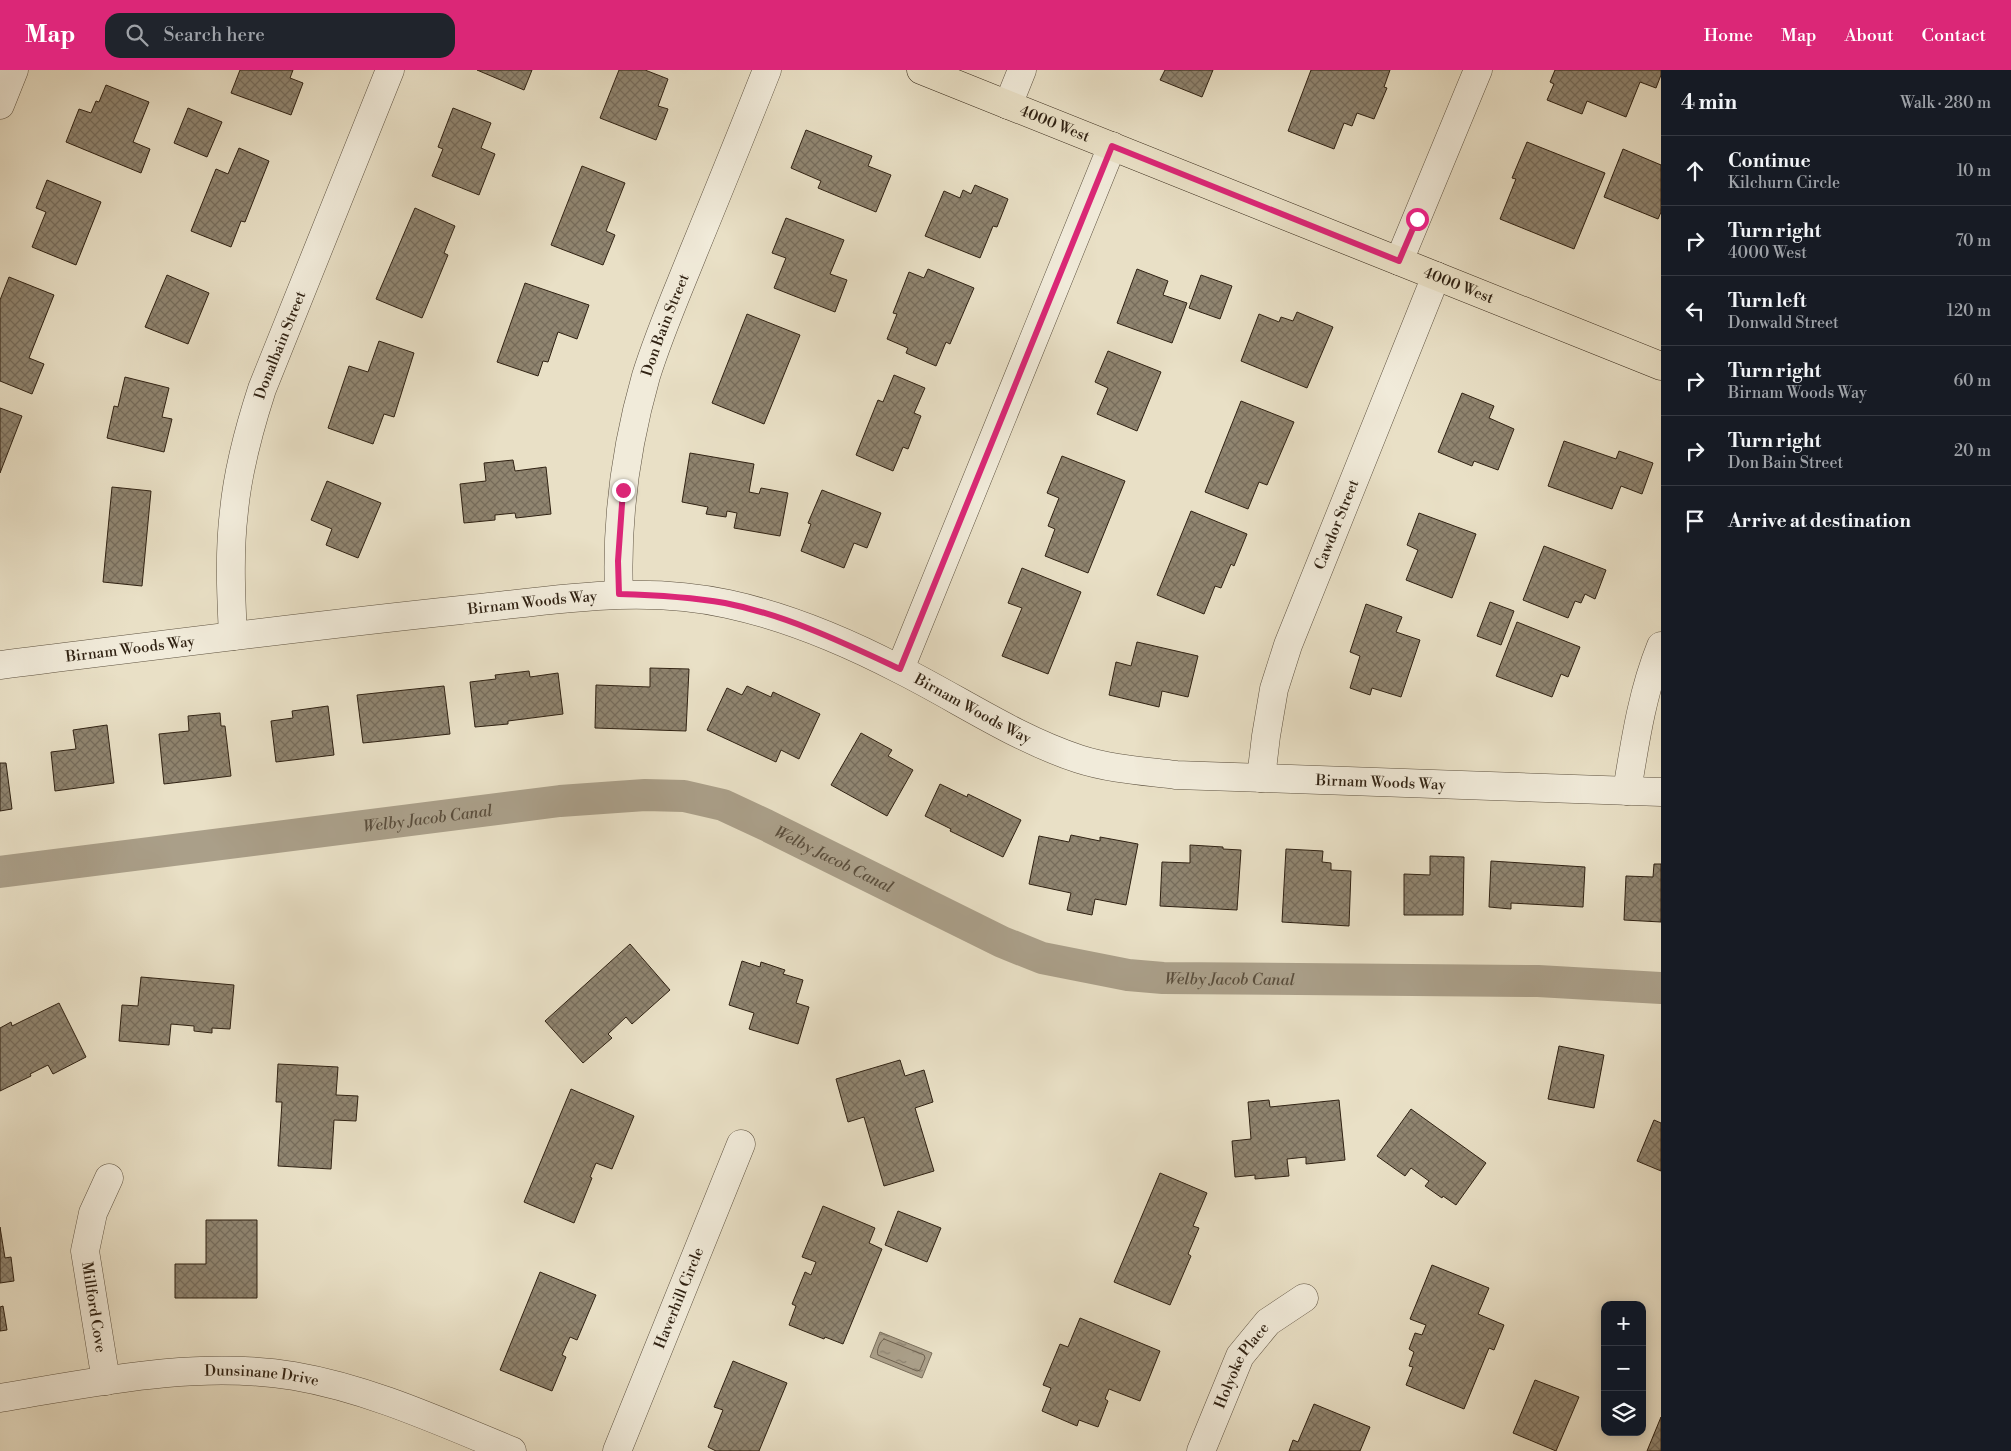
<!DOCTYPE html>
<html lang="en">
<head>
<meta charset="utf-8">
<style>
  :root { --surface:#171b24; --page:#20242c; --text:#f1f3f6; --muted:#9ea1a6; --line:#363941; --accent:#db2777 }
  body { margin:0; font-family:"Libre Bodoni",serif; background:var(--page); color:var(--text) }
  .controls { position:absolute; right:15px; bottom:15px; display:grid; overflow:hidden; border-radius:10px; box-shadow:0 2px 12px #0003 }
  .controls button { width:45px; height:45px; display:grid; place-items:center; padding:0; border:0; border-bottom:1px solid var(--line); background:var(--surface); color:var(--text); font:25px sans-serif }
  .stop { position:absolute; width:15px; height:15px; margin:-11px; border:4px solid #db2777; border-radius:50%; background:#fff }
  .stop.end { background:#db2777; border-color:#fff; box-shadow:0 1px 5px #0008 }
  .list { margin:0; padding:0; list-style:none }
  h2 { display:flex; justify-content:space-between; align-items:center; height:65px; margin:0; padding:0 20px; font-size:21px }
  h2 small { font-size:16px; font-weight:400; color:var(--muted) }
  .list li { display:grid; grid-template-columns:32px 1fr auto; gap:15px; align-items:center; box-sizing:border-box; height:70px; padding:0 20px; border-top:1px solid var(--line) }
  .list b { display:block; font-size:19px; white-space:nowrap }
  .list p { margin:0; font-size:16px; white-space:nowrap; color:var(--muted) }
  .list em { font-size:16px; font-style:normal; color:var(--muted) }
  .icon { flex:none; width:28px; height:28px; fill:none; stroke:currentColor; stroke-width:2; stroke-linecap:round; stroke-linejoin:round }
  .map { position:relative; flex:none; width:1661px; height:1381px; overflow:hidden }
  header { display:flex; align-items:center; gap:30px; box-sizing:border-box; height:70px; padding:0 25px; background:var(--accent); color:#fff }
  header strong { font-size:24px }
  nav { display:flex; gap:28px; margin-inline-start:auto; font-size:18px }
  .search { width:350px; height:45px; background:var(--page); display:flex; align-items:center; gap:12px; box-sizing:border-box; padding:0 18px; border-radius:15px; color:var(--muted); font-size:19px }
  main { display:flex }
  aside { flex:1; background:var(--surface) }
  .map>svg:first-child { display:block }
  .water { fill:url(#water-ripples); stroke:#796d5a }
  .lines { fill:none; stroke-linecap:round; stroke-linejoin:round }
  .shore { stroke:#6d604e; stroke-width:1 }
  .canal { stroke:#aa9f89; stroke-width:32 }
  .building { fill:url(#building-cross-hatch); stroke:#302213 }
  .minor-casing { stroke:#5e5240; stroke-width:29 }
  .major-casing { stroke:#302213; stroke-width:29 }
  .minor { stroke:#f1ebda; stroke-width:28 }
  .major { stroke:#e9e0c6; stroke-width:28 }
  .route { stroke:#db2777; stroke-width:6 }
  .labels { text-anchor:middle; stroke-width:4; stroke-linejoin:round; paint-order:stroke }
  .street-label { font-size:15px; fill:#302213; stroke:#f1ebda }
  .water-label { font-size:16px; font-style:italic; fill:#5b4e3c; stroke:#f1ebda }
</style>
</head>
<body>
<header>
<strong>Map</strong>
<div class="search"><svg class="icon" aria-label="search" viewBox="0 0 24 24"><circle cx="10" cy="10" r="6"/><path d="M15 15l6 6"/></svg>Search here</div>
<nav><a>Home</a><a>Map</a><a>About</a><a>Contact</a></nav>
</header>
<main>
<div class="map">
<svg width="1661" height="1381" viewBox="0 0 1661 1381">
  <defs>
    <pattern id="water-ripples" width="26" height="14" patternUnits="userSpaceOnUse" patternTransform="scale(1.25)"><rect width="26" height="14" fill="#aa9f89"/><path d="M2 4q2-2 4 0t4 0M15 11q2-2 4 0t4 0" fill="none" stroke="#8b816f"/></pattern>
    <pattern id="building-cross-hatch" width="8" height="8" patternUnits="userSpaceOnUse" patternTransform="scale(1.25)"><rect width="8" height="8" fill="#908570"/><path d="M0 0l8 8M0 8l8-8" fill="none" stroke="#766c5b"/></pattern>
  </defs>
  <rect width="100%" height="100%" fill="#e9e0c6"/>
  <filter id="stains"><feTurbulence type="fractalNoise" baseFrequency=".004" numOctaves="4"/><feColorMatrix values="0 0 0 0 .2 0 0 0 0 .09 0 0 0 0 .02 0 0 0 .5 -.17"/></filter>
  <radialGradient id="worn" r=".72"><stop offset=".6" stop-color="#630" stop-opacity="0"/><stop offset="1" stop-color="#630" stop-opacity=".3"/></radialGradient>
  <!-- water -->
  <path class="water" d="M880 1262 932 1283 922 1308 870 1287Z"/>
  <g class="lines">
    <!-- shore -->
    <path class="shore" d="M884 1269 924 1285 925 1288 920 1300 917 1301 878 1285C876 1281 880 1271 884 1269Z"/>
    <!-- canal -->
    <path class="canal" id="s1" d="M0 802 560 731 645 725 684 726 723 735 766 755 1002 872 1042 888 1128 905 1163 908 1538 911 1661 918"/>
  </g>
  <!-- building -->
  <path class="building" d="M240 0H293L290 8 303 13 291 45 231 23Z
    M477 0H532L524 20Z
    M619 0H645L668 9 658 36 668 39 656 70 600 48Z
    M1165 0H1213L1202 27 1160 10Z
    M1311 0H1390L1384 17 1387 18 1374 49 1357 43 1352 56 1344 53 1334 79 1288 61Z
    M1555 0H1661V5L1656 18 1640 12 1626 47 1587 31 1582 44 1547 30 1554 14 1550 12Z
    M106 15 149 32 133 72 150 79 141 103 66 72 79 39 91 43 96 31 99 32Z
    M188 38 222 52 207 87 174 73Z
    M453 38 491 53 481 78 495 84 479 125 432 106 443 79 438 77Z
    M806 60 872 86 868 96 891 105 876 142 818 118 821 111 791 98Z
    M1527 72 1605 103 1574 179 1500 149 1516 109 1512 108Z
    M239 78 269 91 245 152 241 151 231 177 191 161 216 99 228 104Z
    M1623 79 1661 95V142L1658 149 1604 127Z
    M582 96 625 113 606 161 615 165 603 195 551 175Z
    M47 110 101 132 76 195 32 177 46 142 36 138Z
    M975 115 1008 129 997 157 993 156 980 188 925 166 944 121 960 128 963 120 971 124Z
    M415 138 455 156 444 183 448 185 422 248 376 229Z
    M786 148 844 170 830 204 847 210 835 242 774 218 786 188 772 183Z
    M928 199 974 218 950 274 946 272 936 296 906 283 908 278 887 269 897 244 893 243 909 202 924 208Z
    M1137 199 1168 211 1163 225 1187 233 1172 273 1117 253Z
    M167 205 209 223 188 274 145 257Z
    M1201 205 1232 216 1220 249 1189 238Z
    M9 207 54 225 29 288 44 294 32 324 0 311V230Z
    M525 213 589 235 577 269 558 262 548 292 543 291 538 306 497 292Z
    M1297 242 1333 257 1307 318 1241 291 1259 244 1279 252 1281 247 1293 251Z
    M747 244 800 265 764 354 712 333Z
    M379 271 414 283 394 347 384 344 373 374 328 358 349 296 368 302Z
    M1108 281 1161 302 1137 361 1097 344 1108 318 1095 312Z
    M894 305 925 318 914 343 921 346 908 379 903 377 893 401 856 385 878 330 883 332Z
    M125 307 169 318 162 347 172 349 164 382 107 368 114 336 118 337Z
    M1462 323 1494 336 1489 348 1514 359 1498 400 1474 391 1472 396 1438 382Z
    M1241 331 1294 352 1267 415 1259 412 1248 439 1205 422Z
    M0 338 22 346 0 403Z
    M1564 371 1616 389 1619 381 1653 393 1642 424 1621 416 1612 439 1548 416Z
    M690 383 754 394 749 422 759 424 761 418 788 423 780 466 734 458 737 443 727 441 726 447 706 444 708 437 682 432Z
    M1062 386 1125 411 1088 503 1045 486 1055 459 1048 456 1059 428 1047 423Z
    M513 390 515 401 546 397 551 444 516 448 515 443 495 445V450L464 453 460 414 486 411 484 393Z
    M327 411 381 433 358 488 326 475 332 459 311 450Z
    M112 417 151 421 142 516 103 512Z
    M822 420 881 443 867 478 854 473 844 498 801 481 811 454 808 453Z
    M1191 441 1247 464 1234 496 1231 494 1221 518 1215 516 1204 544 1157 525Z
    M1419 443 1476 464 1452 528 1406 510 1418 480 1407 475Z
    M1544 476 1606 500 1595 529 1585 524 1581 533 1575 531 1568 548 1523 530Z
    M1022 498 1081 522 1048 604 1002 586 1022 538 1008 533Z
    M1490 532 1514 541 1501 575 1477 566Z
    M1366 534 1402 547 1396 562 1420 570 1401 627 1372 618 1370 625 1350 618 1360 586 1350 582Z
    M1517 552 1580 577 1568 607 1561 604 1552 627 1496 606Z
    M1137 572 1198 586 1188 627 1162 621 1159 637 1109 625 1116 592 1131 596Z
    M650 598 689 599 686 661 595 658 596 615 650 617Z
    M529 601 530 607 558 603 563 644 508 651V654L475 657 470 612 496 609 495 605Z
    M444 616 450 664 363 673 357 625Z
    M747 616 771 627 773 622 820 644 799 689 781 680 776 692 707 660 727 618 742 625Z
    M328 636 334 685 276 692 271 651 293 648 292 641Z
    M220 643 221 656H225L231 706 164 714 159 664 189 661 188 646Z
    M107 655 114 713 55 721 51 682 76 679 73 660Z
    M861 663 892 680 888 686 913 700 887 746 831 715Z
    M0 693H6L12 739 0 741Z
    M940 714 967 727 968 724 1021 750 1003 787 950 761 951 759 925 746Z
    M1071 765 1100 771V767L1138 774 1126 835 1095 829 1092 845 1067 840 1071 823 1029 814 1039 766 1069 772Z
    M1190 775 1223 777V779L1241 780 1237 840 1160 836 1162 792 1190 793Z
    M1286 779 1323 781 1322 792 1331 793V800L1351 801 1349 856 1282 852Z
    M1430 786 1464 787 1463 845H1404V804L1430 805Z
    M1491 791 1585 797 1583 837 1511 833V839L1489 837Z
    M1654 794H1661V852L1624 850 1626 806 1653 807Z
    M630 874 670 920 632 954 626 947 608 964 612 968 583 993 545 951Z
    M742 891 760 897 761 892 785 900 783 904 803 910 796 933 809 937 798 974 749 959 754 943 729 935Z
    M141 907 234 915 230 959 212 958V963L194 961V956L171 954 169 975 119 971 122 935 138 936Z
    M59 933 86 987 53 1004 48 995 30 1004 31 1006 0 1021V958L11 952 12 956Z
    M1559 976 1604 985 1594 1038 1548 1029Z
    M900 990 905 1006 924 1000 933 1032 915 1038 934 1101 884 1116 864 1047 848 1052 836 1009Z
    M278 994 338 997 336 1025 358 1026 356 1051 334 1050 331 1099 278 1096 282 1032H276Z
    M571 1019 634 1046 612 1099 596 1093 590 1107 592 1108 574 1153 524 1132Z
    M1269 1030 1270 1037 1339 1030 1345 1090 1306 1094V1087L1287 1089 1289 1106 1255 1109V1105L1235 1107 1232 1071 1251 1069 1248 1032Z
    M1411 1039 1486 1093 1456 1135 1443 1126 1442 1128 1425 1116 1429 1111 1411 1098 1405 1106 1377 1086Z
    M1654 1050 1661 1053V1101L1637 1091Z
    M1160 1103 1207 1123 1193 1156 1199 1158 1188 1184 1191 1186 1170 1235 1114 1212Z
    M823 1136 875 1158 869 1173 882 1179 843 1274 825 1267 824 1269 789 1255 796 1236 792 1234 805 1202 811 1205 816 1192 802 1187Z
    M898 1141 941 1158 927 1192 885 1175Z
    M206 1150H257V1228H175V1194H206Z
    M0 1157 5 1188 11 1187 14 1211 0 1213Z
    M1432 1195 1489 1218 1478 1244 1504 1255 1494 1280 1489 1278 1464 1339 1406 1315 1413 1297 1409 1296 1414 1282 1409 1279 1415 1263 1422 1265 1426 1255 1410 1249Z
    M540 1202 596 1225 577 1270 570 1267 562 1285 566 1287 552 1321 500 1300Z
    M3 1236 7 1260 0 1261V1237Z
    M1080 1248 1160 1281 1140 1331 1109 1319 1105 1329 1108 1331 1098 1357 1079 1350 1077 1356 1042 1341 1051 1318 1043 1315 1060 1274 1068 1277Z
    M733 1291 787 1313 759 1381H716L708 1377 723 1340 714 1337Z
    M1535 1310 1579 1327 1556 1381 1513 1363Z
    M1314 1334 1370 1357 1360 1381H1289L1293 1370 1298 1372Z
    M1661 1347V1381H1647Z"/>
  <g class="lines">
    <defs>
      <g id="minor">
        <path d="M0 35 14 0"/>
        <path d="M1008 35 1022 0"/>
        <path d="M1399 191 1478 0"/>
        <path id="s2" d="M619 524C616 451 626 376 646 306 659 264 677 223 693 183 718 122 743 61 767 0"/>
        <path id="s3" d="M233 566C231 525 229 482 234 441 238 399 249 359 262 319L390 0"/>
        <path id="s4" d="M0 595C154 576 307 556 461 540 550 531 639 514 728 534 788 547 845 571 899 599 959 629 1015 668 1079 689 1110 699 1144 701 1176 705L1661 722"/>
        <path d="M900 599 1112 76"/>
        <path id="s5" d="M1261 708 1266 666 1274 619 1288 575 1436 206"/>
        <path d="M1627 721C1635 672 1642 623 1661 576"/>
        <path d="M106 1311 85 1181 93 1143 109 1108"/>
        <path id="s6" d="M0 1328C96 1312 197 1290 294 1306 370 1319 441 1352 512 1381"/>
        <path id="s7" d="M617 1381 741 1074"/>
        <path id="s8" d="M1201 1381 1240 1286 1268 1252 1304 1228"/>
      </g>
      <g id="major">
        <path id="s9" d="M921 0 1661 296"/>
      </g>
    </defs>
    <!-- minor casing -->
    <use href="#minor" class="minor-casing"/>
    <!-- major casing -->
    <use href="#major" class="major-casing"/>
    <!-- minor -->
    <use href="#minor" class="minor"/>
    <!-- major -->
    <use href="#major" class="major"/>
  </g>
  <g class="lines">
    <!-- route -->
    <path class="route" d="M623 420 618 491 619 524C655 525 690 527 725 533 786 545 844 573 900 599L1112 76 1399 191 1417 149"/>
  </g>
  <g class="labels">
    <!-- street labels -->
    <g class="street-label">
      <text dy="5" stroke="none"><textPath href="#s9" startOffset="144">4000 West</textPath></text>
      <text dy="5" stroke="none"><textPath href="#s9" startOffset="579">4000 West</textPath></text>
      <text dy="5" stroke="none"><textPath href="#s2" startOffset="275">Don Bain Street</textPath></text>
      <text dy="5" stroke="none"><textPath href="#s3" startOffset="298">Donalbain Street</textPath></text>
      <text dy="5" stroke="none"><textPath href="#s5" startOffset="266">Cawdor Street</textPath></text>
      <text dy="5" stroke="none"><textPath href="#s4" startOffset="536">Birnam Woods Way</textPath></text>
      <text dy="5" stroke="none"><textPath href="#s4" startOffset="131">Birnam Woods Way</textPath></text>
      <text dy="5" stroke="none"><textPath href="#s4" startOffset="1000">Birnam Woods Way</textPath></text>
      <text dy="5" stroke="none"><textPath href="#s4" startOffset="1421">Birnam Woods Way</textPath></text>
      <text dy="5" stroke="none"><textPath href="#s7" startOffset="165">Haverhill Circle</textPath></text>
      <text transform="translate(94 1237) rotate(81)" y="5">Millford Cove</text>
      <text dy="5" stroke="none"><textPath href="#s8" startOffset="95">Holyoke Place</textPath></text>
      <text dy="5" stroke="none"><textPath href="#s6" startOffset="264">Dunsinane Drive</textPath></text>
    </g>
    <!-- water labels -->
    <g class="water-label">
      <text dy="6" stroke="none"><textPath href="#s1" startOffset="431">Welby Jacob Canal</textPath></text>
      <text dy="6" stroke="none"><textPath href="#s1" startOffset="852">Welby Jacob Canal</textPath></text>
      <text dy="6" stroke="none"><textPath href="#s1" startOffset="1272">Welby Jacob Canal</textPath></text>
    </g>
  </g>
  <rect width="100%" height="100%" filter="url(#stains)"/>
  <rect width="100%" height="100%" fill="url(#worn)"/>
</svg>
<div class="controls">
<button>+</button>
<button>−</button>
<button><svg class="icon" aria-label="layers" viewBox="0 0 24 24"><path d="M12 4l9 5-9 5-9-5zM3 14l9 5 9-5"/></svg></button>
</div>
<div class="stop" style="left:1417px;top:149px"></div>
<div class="stop end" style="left:623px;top:420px"></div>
</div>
<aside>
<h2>4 min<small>Walk · 280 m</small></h2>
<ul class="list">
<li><svg class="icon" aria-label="ahead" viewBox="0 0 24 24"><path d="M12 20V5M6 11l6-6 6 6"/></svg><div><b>Continue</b><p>Kilchurn Circle</p></div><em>10 m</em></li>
<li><svg class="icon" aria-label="right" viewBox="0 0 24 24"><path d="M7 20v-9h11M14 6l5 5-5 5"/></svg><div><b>Turn right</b><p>4000 West</p></div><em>70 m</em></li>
<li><svg class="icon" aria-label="left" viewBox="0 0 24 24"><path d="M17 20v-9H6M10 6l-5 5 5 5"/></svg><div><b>Turn left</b><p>Donwald Street</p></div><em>120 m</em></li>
<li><svg class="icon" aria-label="right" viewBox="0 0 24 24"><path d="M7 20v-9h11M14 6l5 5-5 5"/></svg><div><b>Turn right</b><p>Birnam Woods Way</p></div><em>60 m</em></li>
<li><svg class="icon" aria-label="right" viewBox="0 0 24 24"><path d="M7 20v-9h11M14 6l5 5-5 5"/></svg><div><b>Turn right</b><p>Don Bain Street</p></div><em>20 m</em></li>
<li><svg class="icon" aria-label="arrive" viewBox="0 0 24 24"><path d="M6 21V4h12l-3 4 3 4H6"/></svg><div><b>Arrive at destination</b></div></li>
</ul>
</aside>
</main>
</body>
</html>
